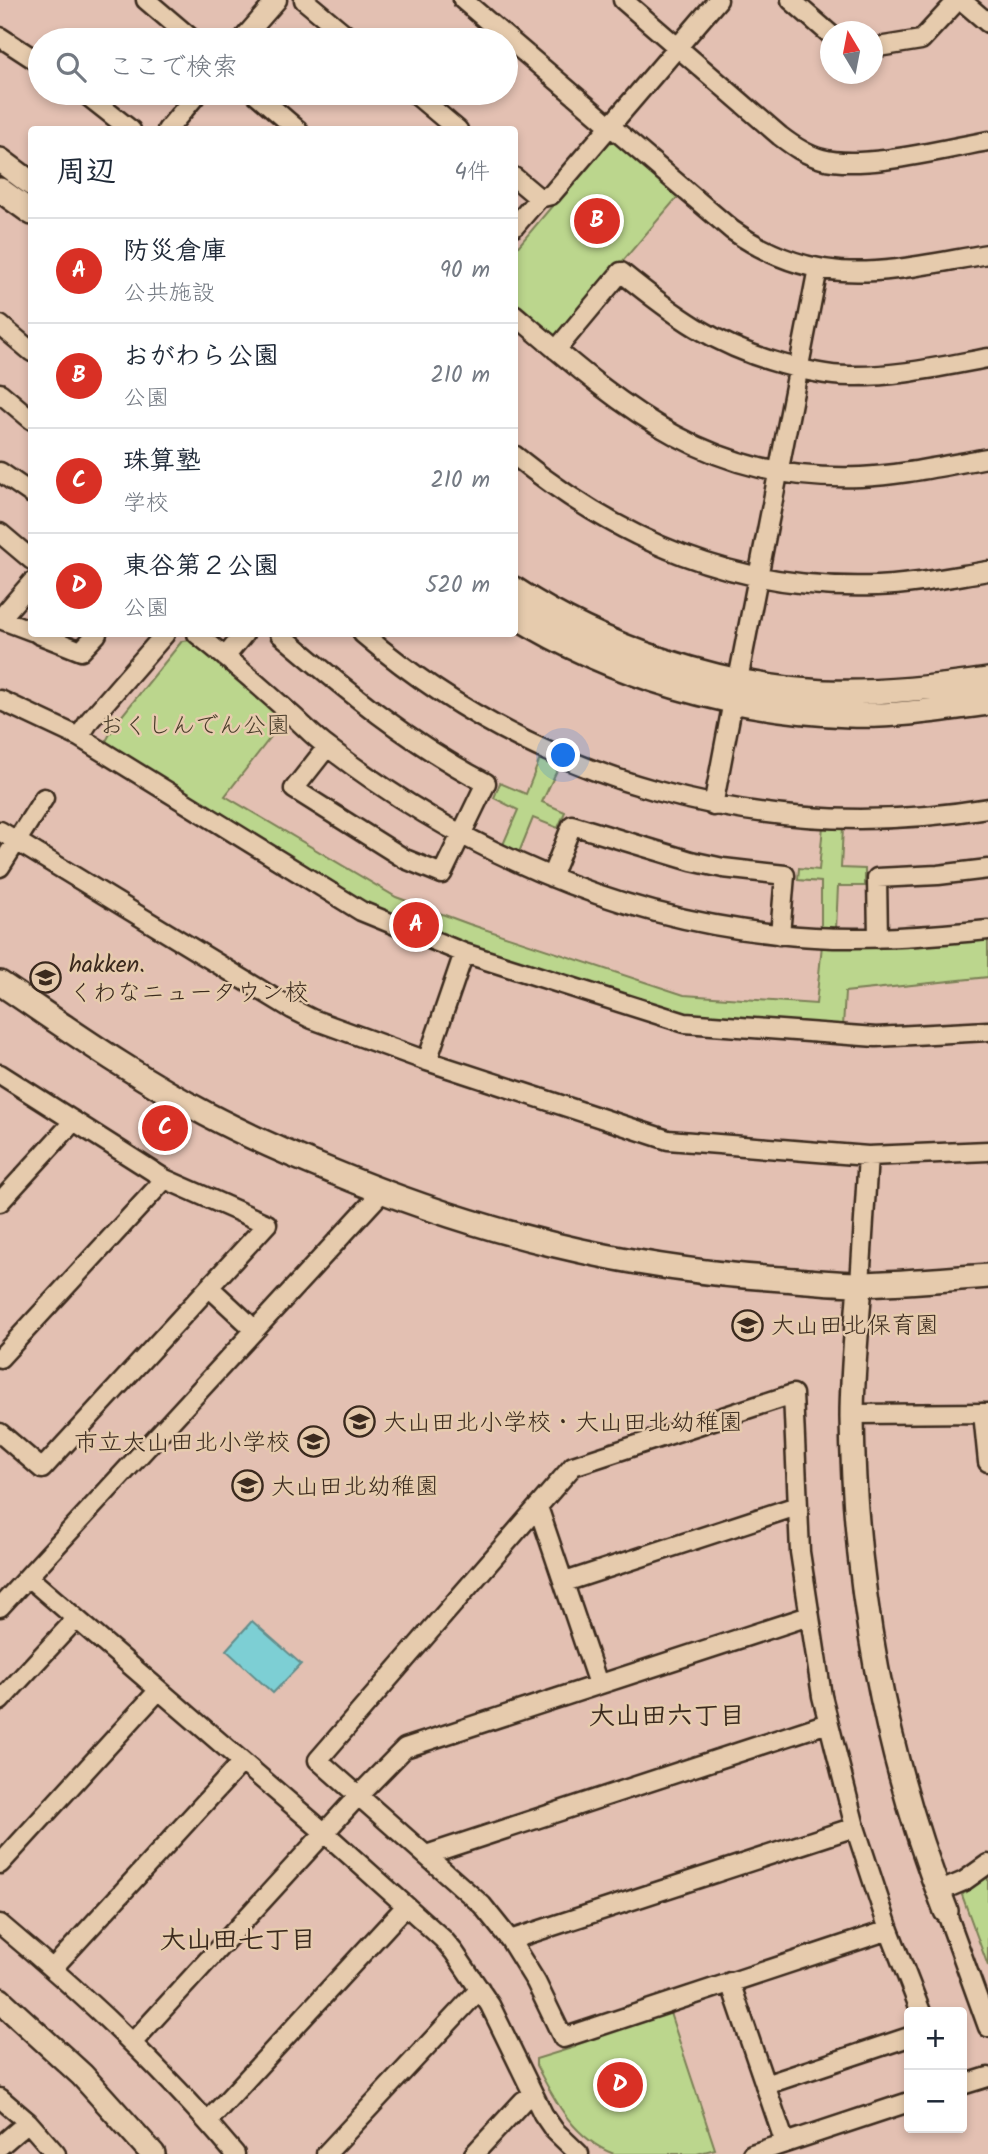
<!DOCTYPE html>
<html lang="ja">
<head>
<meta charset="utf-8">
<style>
  :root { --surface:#fff; --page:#f2f2f3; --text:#1f2937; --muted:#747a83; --line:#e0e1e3; --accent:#d93025 }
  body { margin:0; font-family:Kalam,"Klee One",sans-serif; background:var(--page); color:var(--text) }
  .controls { position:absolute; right:21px; bottom:21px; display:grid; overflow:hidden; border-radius:7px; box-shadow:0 4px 10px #0003 }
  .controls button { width:63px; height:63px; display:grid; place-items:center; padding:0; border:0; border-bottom:2px solid var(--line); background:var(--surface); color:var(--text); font:35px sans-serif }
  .compass { position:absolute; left:820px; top:21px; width:63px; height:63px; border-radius:50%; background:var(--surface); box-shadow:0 4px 10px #0003; rotate:350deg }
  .you { position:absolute; left:564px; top:756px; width:24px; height:24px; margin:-18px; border:5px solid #fff; border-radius:50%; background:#1a73e8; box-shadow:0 0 0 10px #1a73e833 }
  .badge { display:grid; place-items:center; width:46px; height:46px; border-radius:50%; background:var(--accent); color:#fff; font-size:23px; font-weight:700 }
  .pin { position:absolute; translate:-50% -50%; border:4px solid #fff; box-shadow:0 2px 7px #0006 }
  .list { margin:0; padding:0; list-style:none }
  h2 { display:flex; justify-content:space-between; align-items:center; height:91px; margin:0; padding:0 28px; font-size:30px }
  h2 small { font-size:23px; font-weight:400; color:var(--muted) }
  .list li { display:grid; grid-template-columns:46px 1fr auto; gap:21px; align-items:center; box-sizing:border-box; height:105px; padding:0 28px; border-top:2px solid var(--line) }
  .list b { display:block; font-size:26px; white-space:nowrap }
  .list p { margin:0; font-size:23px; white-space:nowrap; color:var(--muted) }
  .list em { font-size:23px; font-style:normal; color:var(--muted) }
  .icon { flex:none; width:38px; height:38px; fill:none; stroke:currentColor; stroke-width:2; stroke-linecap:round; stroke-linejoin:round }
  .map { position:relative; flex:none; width:988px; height:2154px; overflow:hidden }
  .search { position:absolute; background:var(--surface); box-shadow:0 4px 10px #0003; left:28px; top:28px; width:490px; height:77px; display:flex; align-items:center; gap:18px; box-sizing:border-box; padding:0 24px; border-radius:38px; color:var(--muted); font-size:26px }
  .panel { position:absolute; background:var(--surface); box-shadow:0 4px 10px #0003; left:28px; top:126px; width:490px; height:511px; border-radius:7px }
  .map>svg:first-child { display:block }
  .park { fill:#bbd68d; stroke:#7b8056; stroke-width:2 }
  .water { fill:#7dcfd4; stroke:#638d8b; stroke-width:2 }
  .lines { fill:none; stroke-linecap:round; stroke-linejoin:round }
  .minor-casing { stroke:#3b2a1e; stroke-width:23 }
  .tertiary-casing { stroke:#3b2a1e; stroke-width:28 }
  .minor { stroke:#e6cbad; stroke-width:18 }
  .tertiary { stroke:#e6cbad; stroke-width:23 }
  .labels { text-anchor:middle; stroke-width:5; stroke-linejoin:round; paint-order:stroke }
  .park-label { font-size:24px; fill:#483b29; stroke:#e6cbad }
  .poi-label { font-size:24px; fill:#3b2a1e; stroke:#e6cbad; text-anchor:start }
  .neighbourhood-label { font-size:26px; font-weight:bold; fill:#3b2a1e; stroke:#e6cbad }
</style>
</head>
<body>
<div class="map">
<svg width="988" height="2154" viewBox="0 0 988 2154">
  <rect width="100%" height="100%" fill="#e3c0b2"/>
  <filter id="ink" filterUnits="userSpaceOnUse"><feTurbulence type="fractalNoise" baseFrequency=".0143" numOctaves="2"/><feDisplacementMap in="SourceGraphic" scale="14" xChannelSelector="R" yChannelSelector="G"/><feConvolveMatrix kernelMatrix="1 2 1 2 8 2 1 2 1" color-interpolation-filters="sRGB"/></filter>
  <g filter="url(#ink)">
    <!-- park -->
    <path class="park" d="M611 136 681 193 556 339 515 304V250Z
      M192 640 284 720 225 796 396 897 469 924 684 995 816 1004 822 945 876 947 988 938V977L845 992 843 1027 681 1014 481 951 371 907 105 743 116 723 182 641Z
      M541 756 560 764 542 802 565 812 558 828 533 818 518 855 502 847 518 810 494 798 500 783 526 794Z
      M823 826 843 827 841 868 865 869V886H838L836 930 821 929V882L798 880 799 868 819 870Z
      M988 1874V1966L962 1895Z
      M669 2010 715 2149 697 2154H614C573 2138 555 2101 536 2065V2059L575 2047 574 2042Z"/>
    <!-- water -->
    <path class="water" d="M252 1621 301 1664 273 1693 226 1650Z"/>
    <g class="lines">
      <defs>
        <path id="minor" d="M146 0 193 40
          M304 0 352 40
          M463 0 732 230C821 293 890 270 988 254
          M623 0 780 136C793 146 806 155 822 159 863 170 944 149 988 141
          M791 0 830 34
          M961 0 988 23
          M0 37 40 63
          M242 40 277 0
          M872 48 921 40 958 0
          M84 93 131 130
          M255 93 298 130
          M414 93 458 130
          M167 130 198 93
          M514 177 539 198
          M514 227 539 198 551 195 718 0
          M514 314C624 408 707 483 861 477 904 475 946 465 988 458
          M0 325 32 352
          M556 350 621 272C675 316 714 345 782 364 804 370 827 376 850 376 897 377 943 366 988 358
          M0 393 32 420
          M514 455C621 542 737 591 877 586 914 585 951 577 988 571
          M0 472 32 494
          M0 533 32 560
          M0 619 32 582
          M0 619 32 631
          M38 634 81 651 97 634
          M197 634C230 660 262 688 293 716 305 727 316 739 329 748 459 848 612 917 777 934 847 942 918 937 988 930
          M280 634C347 691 408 742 486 783L442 874 405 859 294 789 327 747
          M363 634C537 782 763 846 988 808
          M225 657 244 634
          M738 680 818 268
          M0 700 79 737 361 911 464 953 685 1023 876 1037 988 1031
          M79 737 90 720 165 634
          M713 806 733 701
          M0 831 292 1009 312 1019 427 1061 668 1140 868 1156 988 1151
          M0 867 44 798
          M551 877 572 825 691 861 723 868 785 875 780 935
          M878 938 877 878 938 875 988 869
          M427 1061 464 953
          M0 1074 165 1179 267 1224 42 1469 0 1433
          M0 1202 74 1121
          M860 1284 868 1156
          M209 1287 254 1329
          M0 1358 165 1179
          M983 1413 988 1462
          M852 1414 988 1413
          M538 1507 598 1684
          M28 1577 325 1833 443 1939 454 1952 490 2005 543 2114 554 2130 579 2154
          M565 1582 797 1506
          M0 1607 382 1192
          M0 1701 76 1619
          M426 1855 828 1723
          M0 1864 159 1690
          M938 1892 964 1881 988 1864
          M946 1911 988 2027
          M0 1924C85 1995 164 2069 235 2154
          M889 1930 563 2038 536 1982 510 1940 482 1905 318 1760 573 1466 793 1394 800 1552 822 1696 855 1827 889 1930 921 2012
          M510 1940 855 1827
          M53 1968 241 1763
          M730 1982 785 2143
          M133 2042 358 1796 405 1748 809 1616
          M765 2085 909 2037
          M962 2085 988 2077
          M0 2098 28 2122 56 2154
          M208 2121 406 1906
          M0 2146 28 2122
          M326 2154 480 1989
          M474 2154 523 2101 533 2095
          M752 2154 909 2102"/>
        <path id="tertiary" d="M0 160 32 184
          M0 190 32 213
          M514 589C602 647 719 687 824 692 879 694 934 688 988 680
          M514 615C614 677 733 711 849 715 895 717 943 709 988 703
          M0 983C67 1028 134 1076 206 1114 246 1135 289 1154 331 1171 478 1232 622 1269 782 1279 808 1281 835 1284 861 1284 903 1283 946 1279 988 1276
          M860 1284C857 1328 852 1373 852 1417 854 1584 884 1755 946 1911
          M0 2000 82 2075 153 2154"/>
      </defs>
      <!-- minor casing -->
      <use href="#minor" class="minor-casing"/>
      <!-- tertiary casing -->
      <use href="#tertiary" class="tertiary-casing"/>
      <!-- minor -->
      <use href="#minor" class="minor"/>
      <!-- tertiary -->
      <use href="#tertiary" class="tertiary"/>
    </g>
  </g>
  <!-- icons -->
  <defs>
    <symbol id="school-ring" viewBox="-11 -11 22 22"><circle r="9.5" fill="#e6cbad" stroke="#3b2a1e" stroke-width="1.5"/><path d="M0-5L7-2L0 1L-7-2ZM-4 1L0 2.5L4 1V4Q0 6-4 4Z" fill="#3b2a1e"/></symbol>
  </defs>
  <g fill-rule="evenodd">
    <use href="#school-ring" x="28" y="960" width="35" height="35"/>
    <use href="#school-ring" x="730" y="1308" width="35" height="35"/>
    <use href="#school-ring" x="342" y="1404" width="35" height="35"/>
    <use href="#school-ring" x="296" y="1424" width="35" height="35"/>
    <use href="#school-ring" x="230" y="1468" width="35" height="35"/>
  </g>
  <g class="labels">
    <!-- park labels -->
    <g class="park-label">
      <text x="195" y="733">おくしんでん公園</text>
    </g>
    <!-- poi labels -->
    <g class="poi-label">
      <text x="69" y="972">hakken.<tspan x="69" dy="28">くわなニュータウン校</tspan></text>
      <text x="771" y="1333">大山田北保育園</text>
      <text x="383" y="1430">大山田北小学校・大山田北幼稚園</text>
      <text x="290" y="1450" text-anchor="end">市立大山田北小学校</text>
      <text x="271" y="1494">大山田北幼稚園</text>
    </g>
    <!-- neighbourhood labels -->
    <g class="neighbourhood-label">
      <text x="667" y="1724">大山田六丁目</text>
      <text x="238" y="1948">大山田七丁目</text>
    </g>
  </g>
</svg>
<div class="controls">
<button>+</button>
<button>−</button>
</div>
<svg class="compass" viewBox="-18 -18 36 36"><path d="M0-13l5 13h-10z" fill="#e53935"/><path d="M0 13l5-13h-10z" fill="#747a83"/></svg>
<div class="you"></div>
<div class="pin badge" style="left:416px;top:925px">A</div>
<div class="pin badge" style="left:597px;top:221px">B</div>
<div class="pin badge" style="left:165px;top:1128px">C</div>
<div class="pin badge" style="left:620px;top:2085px">D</div>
<div class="search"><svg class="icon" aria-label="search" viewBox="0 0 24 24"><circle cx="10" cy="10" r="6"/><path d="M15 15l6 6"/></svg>ここで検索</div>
<section class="panel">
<h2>周辺<small>4件</small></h2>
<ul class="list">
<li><span class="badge">A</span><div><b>防災倉庫</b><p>公共施設</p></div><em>90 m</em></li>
<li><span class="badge">B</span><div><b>おがわら公園</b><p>公園</p></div><em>210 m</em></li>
<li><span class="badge">C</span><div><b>珠算塾</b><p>学校</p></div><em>210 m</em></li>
<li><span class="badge">D</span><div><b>東谷第２公園</b><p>公園</p></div><em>520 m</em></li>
</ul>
</section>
</div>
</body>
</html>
